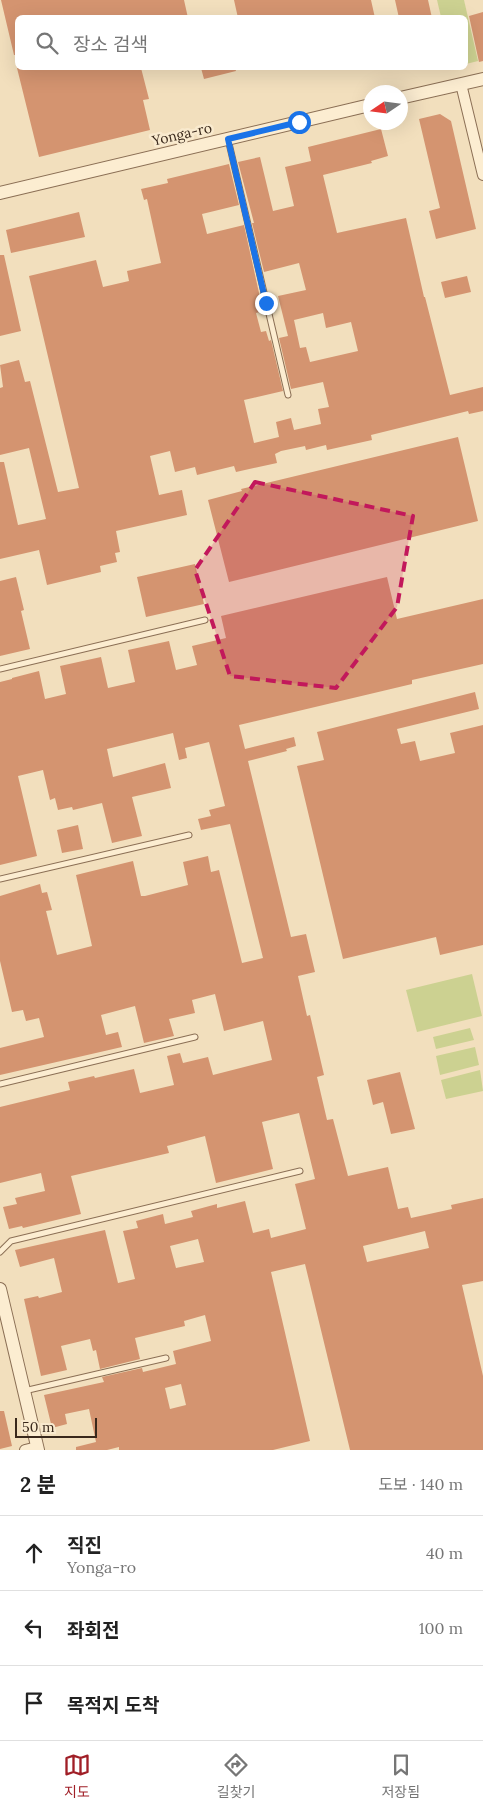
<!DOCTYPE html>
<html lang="ko">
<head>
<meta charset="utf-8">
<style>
  :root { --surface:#fff; --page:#f6f6f6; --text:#222; --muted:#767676; --line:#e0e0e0; --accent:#a01f27 }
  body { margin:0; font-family:Lora,"Noto Sans KR",serif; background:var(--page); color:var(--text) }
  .compass { position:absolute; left:363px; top:85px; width:45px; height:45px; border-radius:50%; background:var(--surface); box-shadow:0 5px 20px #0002; rotate:257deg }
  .scale { position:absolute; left:15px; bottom:12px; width:82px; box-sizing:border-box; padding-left:5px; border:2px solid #39281b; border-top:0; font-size:14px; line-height:18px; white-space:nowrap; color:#39281b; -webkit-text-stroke:4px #f9eace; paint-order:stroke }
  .stop { position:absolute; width:15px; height:15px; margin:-11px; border:4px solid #1a73e8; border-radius:50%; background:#fff }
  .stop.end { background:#1a73e8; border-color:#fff; box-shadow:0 1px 5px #0008 }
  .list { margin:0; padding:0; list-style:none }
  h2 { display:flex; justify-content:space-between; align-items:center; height:65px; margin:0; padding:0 20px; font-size:21px }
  h2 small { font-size:16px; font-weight:400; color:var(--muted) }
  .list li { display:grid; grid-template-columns:32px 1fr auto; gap:15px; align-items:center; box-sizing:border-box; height:75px; padding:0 20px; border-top:1px solid var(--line) }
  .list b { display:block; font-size:19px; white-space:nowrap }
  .list p { margin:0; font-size:16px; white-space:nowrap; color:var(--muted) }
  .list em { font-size:16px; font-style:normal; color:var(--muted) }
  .icon { flex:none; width:28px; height:28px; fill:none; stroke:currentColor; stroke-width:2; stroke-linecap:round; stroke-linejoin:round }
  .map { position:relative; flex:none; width:483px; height:1450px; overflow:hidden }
  .search { position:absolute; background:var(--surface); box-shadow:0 5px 20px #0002; left:15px; right:15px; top:15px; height:55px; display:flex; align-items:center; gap:12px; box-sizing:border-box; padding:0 18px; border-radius:8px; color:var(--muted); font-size:19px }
  .sheet { height:290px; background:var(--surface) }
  nav { display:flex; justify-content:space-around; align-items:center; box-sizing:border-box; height:70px; border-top:1px solid var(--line); background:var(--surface); font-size:14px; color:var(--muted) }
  nav a { display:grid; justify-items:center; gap:2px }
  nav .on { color:var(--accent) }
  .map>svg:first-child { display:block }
  .green { fill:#ccd191 }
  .building { fill:#d49470; fill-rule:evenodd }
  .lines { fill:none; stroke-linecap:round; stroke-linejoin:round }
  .service-casing { stroke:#8b6f55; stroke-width:7 }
  .minor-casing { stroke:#8b6f55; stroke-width:12 }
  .tertiary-casing { stroke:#8b6f55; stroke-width:14 }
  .service { stroke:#fcedd1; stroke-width:5 }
  .minor { stroke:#fcedd1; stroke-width:10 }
  .tertiary { stroke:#fcedd1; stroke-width:12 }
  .route { stroke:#1a73e8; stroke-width:6 }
  .marked { fill:#c2185b; fill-opacity:0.2; stroke:#c2185b; stroke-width:4; stroke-dasharray:10 6; stroke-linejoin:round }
  .labels { text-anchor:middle; stroke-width:5; stroke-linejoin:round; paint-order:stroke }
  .street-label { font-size:14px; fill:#39281b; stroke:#f9eace }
</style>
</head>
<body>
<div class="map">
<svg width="483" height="1450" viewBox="0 0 483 1450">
  <rect width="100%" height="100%" fill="#f2dfbd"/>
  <!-- green -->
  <path class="green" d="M437 0H464L478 61 466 64V18L441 17Z
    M472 974 482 1016 417 1032 406 990Z
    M470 1028 474 1040 436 1049 433 1037Z
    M475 1047 479 1065 440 1075 436 1056Z
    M480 1070 483 1091 446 1099 441 1080Z"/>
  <!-- building -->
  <path class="building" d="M1 0H184L188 18H18V55H14Z
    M234 0H371L375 18H238Z
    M395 0H428L432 18H399Z
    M483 12V61L479 62 469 16Z
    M17 68H141L149 99 143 100 150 130 39 157Z
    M201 68H235L236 71 204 79Z
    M440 114 451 121 476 229 436 239 429 211 440 208 419 119Z
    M381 129 388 156 371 161 372 163 323 175 337 233 406 218 424 297H425L450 395 483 387V411L469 414 468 411 371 435 372 440 327 450 326 445 306 450 305 446 281 451 275 454 277 463 236 472 234 466 197 475 195 467 175 472 170 451 150 456 159 495 182 490 187 515 116 531 120 552 115 553 117 562 100 566 101 572 47 585 39 550 0 559V462H4L18 525 46 519 29 448 0 455V388L3 387 0 365 19 360 25 382 30 381 58 492 79 488 29 276 96 260 103 287 129 281 127 271 161 263 147 199 144 200 141 189 168 183 167 179 229 164 239 205 202 214 207 234 244 225 263 311 256 313 261 332 266 331 269 341 271 340 283 391 244 400 254 443 279 437 276 422 291 418 294 430 321 424 318 409 329 407 323 382 291 389 279 338 288 336 278 296 306 290 299 263 264 272 252 223H254L238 162 260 157 273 211 294 206 285 167 311 161 308 147ZM323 313 326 328 351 322 358 351 310 362 306 347 300 348 294 320Z
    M79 212 85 237 11 253 6 230Z
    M0 255H4L21 331 0 336Z
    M467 276 471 292 445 298 441 282Z
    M458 437 478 521 229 582 208 500 242 491 241 489Z
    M195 564 204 604 146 617 137 577Z
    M16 577 24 610 21 611 30 649 0 656V581Z
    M387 577 397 619 483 599V664L412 680V684L239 725 245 749 294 737 296 746 286 749 287 751 248 761 291 937 306 934 315 972 298 976 307 1016 310 1015 324 1075 317 1077 327 1120 333 1119 348 1176 388 1167 398 1209 408 1207 411 1218 452 1209 451 1205 483 1198V1281L462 1285 483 1376V1450H350L305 1264 271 1272 310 1441 273 1450H119V1447L107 1450H76V1447L96 1442 89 1409 65 1414 67 1424 52 1428 44 1395 104 1382 102 1377 142 1368 143 1372 176 1364 173 1351 211 1341 205 1315 184 1321 185 1326 135 1338 140 1359 100 1369 96 1350 93 1351 90 1339 61 1346 67 1370 41 1376 24 1299 38 1296 39 1298 62 1292 54 1258 20 1267 15 1250 105 1230 118 1283 135 1279 123 1231 138 1228 136 1221 163 1214 165 1224 193 1217 191 1211 217 1204V1208L245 1201 253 1233 269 1229 271 1238 306 1229 295 1184 315 1179 299 1113 262 1122 273 1169 216 1183 205 1136 167 1146 169 1153 71 1176 81 1214 23 1228 22 1226 9 1229 3 1207 17 1204 15 1198 45 1191 41 1173 0 1183V1107L70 1090 68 1082 94 1076 95 1078 134 1069 140 1093 174 1085 167 1056 180 1053 183 1063 208 1057 213 1075 272 1060 263 1021 224 1031 215 994 192 1000 195 1013 169 1019 174 1036 144 1043 135 1006 101 1015 106 1035 118 1032 122 1047 0 1075V1048L44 1037 39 1018 26 1021 23 1010 12 1012 0 961V896L40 884 42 893 47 892 52 910 46 911 57 955 92 946 76 875 133 861 141 896H145L188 885 183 862 208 856 211 872 219 870 242 963 263 958 230 824 201 830 198 819 211 816 209 810 225 806 209 742 185 748 187 758 179 760 173 733 107 749 113 777 165 763 171 788 132 797 142 836 112 843 102 803 73 810 72 807 58 810 55 798 50 800 43 770 18 776 37 856 0 865V682L12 679V678L39 671 45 699 66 694 60 666 101 657 108 688 135 682 128 650 169 641 176 670 197 665 192 646 226 638 221 616ZM425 1231 429 1248 367 1262 363 1246ZM198 1239 204 1262 176 1268 170 1246ZM181 1384 186 1405 170 1409 165 1388Z
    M475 692 479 709 397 729 401 744 415 741 420 761 455 753 450 733 483 725V945L440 955 436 937 343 959 297 766 324 760 317 732Z
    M78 825 83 849 62 853 57 830Z
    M400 1072 415 1129 391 1134 383 1102 373 1105 367 1080Z
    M0 1411H4L12 1446 0 1449Z"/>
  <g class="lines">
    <defs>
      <path id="service" d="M228 139 288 395
        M0 669 205 620
        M0 879 189 835
        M0 1084 195 1037
        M0 1252 11 1241 300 1171
        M24 1391 166 1358"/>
      <path id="minor" d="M461 84 483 175
        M25 1450 37 1447"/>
      <path id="tertiary" d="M400 98 483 79
        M0 193 370 105
        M0 1289 38 1450"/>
    </defs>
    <!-- service casing -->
    <use href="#service" class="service-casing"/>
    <!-- minor casing -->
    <use href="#minor" class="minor-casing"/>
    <!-- tertiary casing -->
    <use href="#tertiary" class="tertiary-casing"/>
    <!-- service -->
    <use href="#service" class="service"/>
    <!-- minor -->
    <use href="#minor" class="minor"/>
    <!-- tertiary -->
    <use href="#tertiary" class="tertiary"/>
  </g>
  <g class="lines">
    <!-- route -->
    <path class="route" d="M266 303 228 139 299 122"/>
  </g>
  <!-- marked area -->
  <path class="marked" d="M255 482 413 516 397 607 336 688 230 676 195 570Z"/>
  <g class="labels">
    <!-- street labels -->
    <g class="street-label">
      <text transform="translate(182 134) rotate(-13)" y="5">Yonga-ro</text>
    </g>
  </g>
</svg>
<svg class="compass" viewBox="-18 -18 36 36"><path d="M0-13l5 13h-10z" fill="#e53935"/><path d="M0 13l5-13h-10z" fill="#767676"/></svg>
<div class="scale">50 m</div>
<div class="stop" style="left:299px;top:122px"></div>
<div class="stop end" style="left:266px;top:303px"></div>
<div class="search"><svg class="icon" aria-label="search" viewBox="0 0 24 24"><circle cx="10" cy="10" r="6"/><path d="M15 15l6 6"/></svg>장소 검색</div>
</div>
<section class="sheet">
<h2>2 분<small>도보 · 140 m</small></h2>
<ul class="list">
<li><svg class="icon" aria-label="ahead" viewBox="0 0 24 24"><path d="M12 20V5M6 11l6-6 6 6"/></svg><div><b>직진</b><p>Yonga-ro</p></div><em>40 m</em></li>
<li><svg class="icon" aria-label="left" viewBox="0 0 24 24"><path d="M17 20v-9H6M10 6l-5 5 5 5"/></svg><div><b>좌회전</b></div><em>100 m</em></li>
<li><svg class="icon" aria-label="arrive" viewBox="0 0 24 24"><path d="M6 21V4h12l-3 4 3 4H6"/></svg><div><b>목적지 도착</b></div></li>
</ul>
</section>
<nav>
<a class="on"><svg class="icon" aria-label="map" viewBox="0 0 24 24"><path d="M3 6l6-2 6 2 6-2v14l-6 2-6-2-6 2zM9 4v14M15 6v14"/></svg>지도</a>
<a><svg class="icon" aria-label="directions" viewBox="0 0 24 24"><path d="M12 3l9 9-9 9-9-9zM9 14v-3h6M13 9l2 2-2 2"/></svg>길찾기</a>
<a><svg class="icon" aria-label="saved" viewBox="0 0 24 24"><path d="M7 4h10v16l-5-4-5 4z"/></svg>저장됨</a>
</nav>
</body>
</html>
